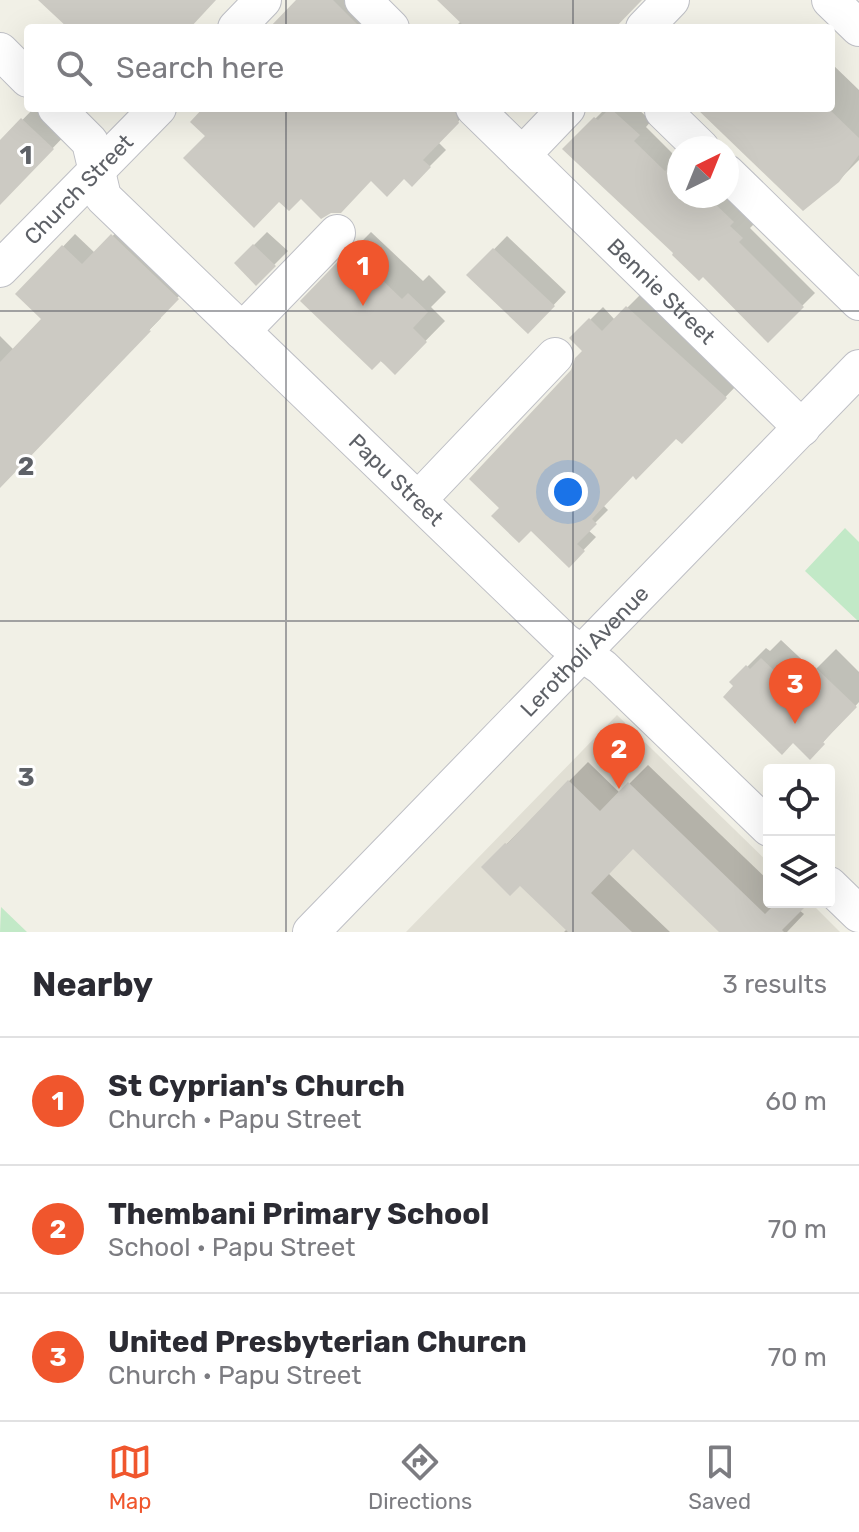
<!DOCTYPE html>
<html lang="en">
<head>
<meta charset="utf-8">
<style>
  :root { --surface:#fff; --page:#f2f2f3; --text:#2b2b33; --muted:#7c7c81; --line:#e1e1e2; --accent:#f0562d }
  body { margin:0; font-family:Rubik,sans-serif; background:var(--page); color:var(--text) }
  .controls { position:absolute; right:24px; bottom:24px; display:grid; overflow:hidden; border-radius:8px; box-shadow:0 8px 32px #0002 }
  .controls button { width:72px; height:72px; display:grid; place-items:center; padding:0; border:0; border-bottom:2px solid var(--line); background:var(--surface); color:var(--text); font:40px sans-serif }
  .compass { position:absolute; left:667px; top:136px; width:72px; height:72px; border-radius:50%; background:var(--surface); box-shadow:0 8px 32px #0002; rotate:43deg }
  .you { position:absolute; left:568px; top:492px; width:28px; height:28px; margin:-20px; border:6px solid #fff; border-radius:50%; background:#1a73e8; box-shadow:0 0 0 12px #1a73e833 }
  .badge { display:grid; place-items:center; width:52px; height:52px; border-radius:50%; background:var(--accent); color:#fff; font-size:26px; font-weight:700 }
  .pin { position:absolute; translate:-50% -66px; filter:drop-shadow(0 2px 4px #0008) }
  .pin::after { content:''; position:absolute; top:42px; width:28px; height:24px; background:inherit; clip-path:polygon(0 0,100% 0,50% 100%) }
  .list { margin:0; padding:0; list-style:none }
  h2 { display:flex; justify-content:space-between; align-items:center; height:104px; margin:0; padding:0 32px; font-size:34px }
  h2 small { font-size:26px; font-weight:400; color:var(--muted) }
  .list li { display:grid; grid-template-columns:52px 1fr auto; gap:24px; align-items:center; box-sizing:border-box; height:128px; padding:0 32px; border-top:2px solid var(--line) }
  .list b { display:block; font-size:30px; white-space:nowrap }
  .list p { margin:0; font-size:26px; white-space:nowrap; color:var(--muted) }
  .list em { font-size:26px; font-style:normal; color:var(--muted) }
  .icon { flex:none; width:44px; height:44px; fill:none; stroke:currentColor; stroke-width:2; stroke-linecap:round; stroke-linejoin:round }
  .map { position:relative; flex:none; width:859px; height:932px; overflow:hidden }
  .search { position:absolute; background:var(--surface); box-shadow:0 8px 32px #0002; left:24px; right:24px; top:24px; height:88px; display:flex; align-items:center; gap:20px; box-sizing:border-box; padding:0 28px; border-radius:8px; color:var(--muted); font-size:30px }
  .sheet { height:488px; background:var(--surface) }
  nav { display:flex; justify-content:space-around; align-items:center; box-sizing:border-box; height:112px; border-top:2px solid var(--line); background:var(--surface); font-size:22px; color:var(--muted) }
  nav a { display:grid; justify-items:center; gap:4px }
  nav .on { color:var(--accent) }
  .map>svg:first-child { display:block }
  .education { fill:#e1dfd4 }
  .green { fill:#c2e9c7 }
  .shadow { fill:#0003 }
  .building { fill:#cccac3 }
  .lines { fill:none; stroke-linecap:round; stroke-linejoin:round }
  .minor-casing { stroke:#bebfc5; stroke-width:38 }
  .minor { stroke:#fff; stroke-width:36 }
  .grid { fill:none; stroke:#5e6167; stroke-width:2; stroke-opacity:0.55 }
  .labels { text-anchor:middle; stroke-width:6; stroke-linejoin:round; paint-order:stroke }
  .street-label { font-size:22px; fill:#5e6167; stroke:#fff }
  .grid-label { font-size:26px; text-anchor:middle; font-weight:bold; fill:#5e6167; stroke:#fff; stroke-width:6; stroke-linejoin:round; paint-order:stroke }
</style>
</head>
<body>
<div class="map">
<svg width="859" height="932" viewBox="0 0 859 932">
  <rect width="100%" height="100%" fill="#f1f0e6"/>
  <!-- education -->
  <path class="education" d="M617 715 769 863V902H810L840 932H406Z"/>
  <!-- green -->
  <path class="green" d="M845 528 859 542V622L805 571Z
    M1 907 27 932H0Z"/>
  <!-- shadow -->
  <path class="shadow" d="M298 0H366L393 28H272Z
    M440 0H640L608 28H454L461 21Z
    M831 63 859 90V160L838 181 715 108H831Z
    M34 108H50L71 129 0 203V143Z
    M206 108H471L438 142 446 150 412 184 405 177 371 179 301 197 208 136Z
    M606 108H637L651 121 646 127 679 160V196H727L745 208 741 212 754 224 750 228 815 293 768 340 703 274 676 253 565 149Z
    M125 224 189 286 159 316 161 318 0 483V336L14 350 44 319 18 294 75 234 95 253Z
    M267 232 288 251 256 283 236 263Z
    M371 232 423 281 429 275 446 292 431 307 445 321 395 372 303 301Z
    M507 236 566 292 528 332 469 275Z
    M640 295 738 384 682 442 676 436 633 474 603 505 608 510 588 530 596 537 569 565 531 528 502 508 585 351 572 338 603 307 615 320Z
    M781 640 814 671 836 649 859 672V702L810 757 747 667 766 648 770 651Z
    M588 762 620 793 648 765 769 881V902H807L799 910 804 914 787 932H722L633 846 608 873 670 932H564L567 929 520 883 484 867Z"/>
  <!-- building -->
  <path class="building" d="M38 0H216L190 28H68Z
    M296 0H333L361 28H269Z
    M437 0H642L615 28H466Z
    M203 108H454L459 123 423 160 431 167 412 187 404 179 387 197 371 181 341 213H331L321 219 301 199 289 211 279 202 254 228 183 158 205 136 190 122Z
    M610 108 640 135 634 141 665 171 679 158V196H707L734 222 730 226 743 238 739 242 804 307 768 343 703 277 699 281 672 255 673 253 562 149 594 117 598 120Z
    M696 108H828L859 138V155L839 182 803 211Z
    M21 118 54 149 0 205V140Z
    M111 234 179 299 149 330 151 331 0 488V362L41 319 15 294 62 245 82 264Z
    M253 244 276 266 256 286 234 263Z
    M493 248 555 306 528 334 466 275Z
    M350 249 402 299 408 293 428 312 413 328 427 342 395 375 381 361 372 370 300 301Z
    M626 306 727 398 682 444 676 439 636 480 633 476 592 519 597 524 577 544 585 551 569 568 531 531 519 543 491 516 499 508 469 479 571 370 575 358 582 351 569 338 589 318 602 331Z
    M761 658 794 689 815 667 857 707 823 742 825 744 810 760 793 743 782 755 723 697 733 686 729 682 746 665 750 669Z
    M568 780 600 811 628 782 765 914 777 902H810L782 930 784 932H719L633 849 591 893 632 932H568L520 886 510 896 481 867 505 843 507 844Z"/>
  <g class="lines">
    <defs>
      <g id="minor">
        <path d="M363 0 391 28"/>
        <path d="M830 0 859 28"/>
        <path d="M236 28 263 0"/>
        <path d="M644 28 671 0"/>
        <path d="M0 51 28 79"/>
        <path id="s1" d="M56 108 90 142 103 197 564 641 602 667 769 828"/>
        <path id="s2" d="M474 108 802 428"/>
        <path d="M663 111 701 148"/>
        <path d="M522 155 567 108"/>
        <path d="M727 173 859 302"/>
        <path id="s3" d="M0 269 158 108"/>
        <path d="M242 331 337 233"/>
        <path d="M418 500 555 356"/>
        <path d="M829 885 859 914"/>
        <path id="s4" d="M311 932 859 368"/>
      </g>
    </defs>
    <!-- minor casing -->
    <use href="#minor" class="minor-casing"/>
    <!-- minor -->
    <use href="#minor" class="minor"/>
  </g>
  <!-- grid -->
  <path class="grid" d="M286 0V28M573 0V28M286 108V932M573 108V932M0 311H859M0 621H859"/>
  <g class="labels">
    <!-- street labels -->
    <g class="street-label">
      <text dy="8" stroke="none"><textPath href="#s3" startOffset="112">Church Street</textPath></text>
      <text dy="8" stroke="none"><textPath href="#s2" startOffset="262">Bennie Street</textPath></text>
      <text dy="8" stroke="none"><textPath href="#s1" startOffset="512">Papu Street</textPath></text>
      <text dy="8" stroke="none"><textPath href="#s4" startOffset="392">Lerotholi Avenue</textPath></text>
    </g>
  </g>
  <g class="grid-label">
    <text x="26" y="164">1</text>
    <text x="26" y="475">2</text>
    <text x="26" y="786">3</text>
  </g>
</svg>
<div class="controls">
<button><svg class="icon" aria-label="locate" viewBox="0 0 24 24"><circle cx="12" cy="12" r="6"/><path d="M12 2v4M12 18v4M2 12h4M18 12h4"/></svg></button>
<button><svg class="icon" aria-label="layers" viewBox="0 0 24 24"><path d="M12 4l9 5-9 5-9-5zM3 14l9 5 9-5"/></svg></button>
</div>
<svg class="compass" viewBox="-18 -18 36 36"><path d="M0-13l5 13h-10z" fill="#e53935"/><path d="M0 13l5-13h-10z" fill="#7c7c81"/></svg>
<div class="you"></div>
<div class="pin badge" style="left:363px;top:306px">1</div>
<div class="pin badge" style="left:619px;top:789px">2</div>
<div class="pin badge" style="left:795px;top:724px">3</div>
<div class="search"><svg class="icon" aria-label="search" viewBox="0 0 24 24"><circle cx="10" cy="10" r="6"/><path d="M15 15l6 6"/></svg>Search here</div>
</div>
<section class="sheet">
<h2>Nearby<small>3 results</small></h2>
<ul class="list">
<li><span class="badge">1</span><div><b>St Cyprian's Church</b><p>Church · Papu Street</p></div><em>60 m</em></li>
<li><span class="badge">2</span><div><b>Thembani Primary School</b><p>School · Papu Street</p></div><em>70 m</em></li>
<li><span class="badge">3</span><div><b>United Presbyterian Churcn</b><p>Church · Papu Street</p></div><em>70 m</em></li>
</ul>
</section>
<nav>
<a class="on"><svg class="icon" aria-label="map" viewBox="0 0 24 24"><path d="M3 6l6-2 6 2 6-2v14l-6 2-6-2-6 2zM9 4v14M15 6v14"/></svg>Map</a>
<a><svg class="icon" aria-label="directions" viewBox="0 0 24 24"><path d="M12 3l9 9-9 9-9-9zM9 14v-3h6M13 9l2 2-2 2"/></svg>Directions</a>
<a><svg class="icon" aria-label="saved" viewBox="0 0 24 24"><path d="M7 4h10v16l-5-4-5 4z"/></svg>Saved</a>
</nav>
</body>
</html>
